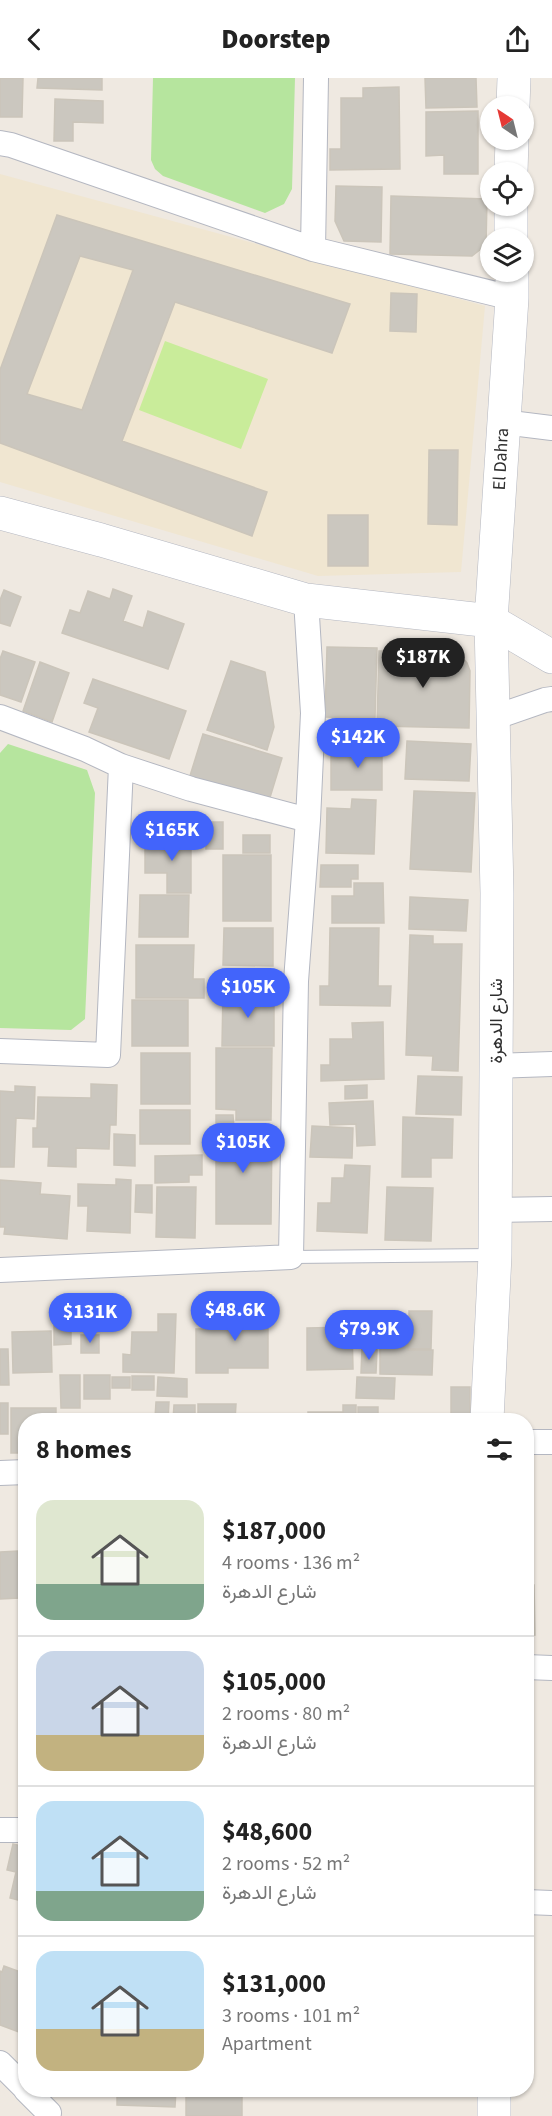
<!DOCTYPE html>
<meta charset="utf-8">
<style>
:root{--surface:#fff;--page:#f6f6f6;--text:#222;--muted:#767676;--line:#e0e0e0;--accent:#4264fb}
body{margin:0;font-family:"Source Sans 3",Vazirmatn,sans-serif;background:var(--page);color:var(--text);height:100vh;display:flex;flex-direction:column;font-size:22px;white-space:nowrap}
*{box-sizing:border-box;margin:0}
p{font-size:20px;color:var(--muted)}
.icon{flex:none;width:33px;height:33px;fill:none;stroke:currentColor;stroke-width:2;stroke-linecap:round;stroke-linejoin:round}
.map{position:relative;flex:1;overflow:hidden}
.drawer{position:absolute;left:18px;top:1335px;width:516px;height:684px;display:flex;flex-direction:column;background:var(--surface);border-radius:24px;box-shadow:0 2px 4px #0004}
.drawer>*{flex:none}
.needle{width:39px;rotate:325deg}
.buttons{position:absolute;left:480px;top:18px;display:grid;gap:12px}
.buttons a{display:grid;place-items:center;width:54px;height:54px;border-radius:50%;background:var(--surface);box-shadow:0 2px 4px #0004;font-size:30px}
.price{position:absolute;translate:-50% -51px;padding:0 14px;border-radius:21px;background:var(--accent);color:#fff;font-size:20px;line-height:39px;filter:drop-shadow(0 2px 3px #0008)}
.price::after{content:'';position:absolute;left:50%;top:36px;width:18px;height:14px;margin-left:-9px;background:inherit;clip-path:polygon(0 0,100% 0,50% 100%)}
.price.selected{background:#222;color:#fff}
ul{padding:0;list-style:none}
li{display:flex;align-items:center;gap:18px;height:150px;padding:0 18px}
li+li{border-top:2px solid var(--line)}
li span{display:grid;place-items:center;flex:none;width:168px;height:120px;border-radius:18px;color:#555}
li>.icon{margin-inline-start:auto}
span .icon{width:72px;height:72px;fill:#fffc;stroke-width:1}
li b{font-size:26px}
h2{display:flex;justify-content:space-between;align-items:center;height:72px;padding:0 18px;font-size:26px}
header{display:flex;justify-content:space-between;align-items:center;height:78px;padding:0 18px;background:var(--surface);font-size:27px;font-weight:800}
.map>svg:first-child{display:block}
.education{fill:#f0e6d1}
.green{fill:#b6e59e}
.pitch{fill:#c9ec9a}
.building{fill:#cbc7bf;stroke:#cbc5ba;stroke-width:1.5;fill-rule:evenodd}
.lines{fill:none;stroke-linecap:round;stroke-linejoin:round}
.lane-casing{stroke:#b4b7c1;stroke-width:14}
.street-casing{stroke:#b4b7c1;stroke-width:26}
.secondary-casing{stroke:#b4b7c1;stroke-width:34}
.lane{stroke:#fff;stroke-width:12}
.street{stroke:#fff;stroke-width:24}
.secondary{stroke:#fff;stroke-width:33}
.labels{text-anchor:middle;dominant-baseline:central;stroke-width:6;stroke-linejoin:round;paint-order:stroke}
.street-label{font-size:18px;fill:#2e2e2e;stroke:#fff}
</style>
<header><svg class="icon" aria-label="back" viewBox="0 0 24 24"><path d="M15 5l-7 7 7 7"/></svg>Doorstep<svg class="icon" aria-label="share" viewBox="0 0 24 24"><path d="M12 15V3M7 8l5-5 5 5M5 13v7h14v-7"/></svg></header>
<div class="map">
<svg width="552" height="2038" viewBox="0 0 552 2038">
<rect width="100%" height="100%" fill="#efe9e1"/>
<path class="education" d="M0 96 485 228 461 494 318 498 0 404Z"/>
<path class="green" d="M153 0H295L292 111 284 126 265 135 163 98 155 91 151 82Z
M8 666 87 692 95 715 85 941 71 952 0 950V675Z"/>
<path class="pitch" d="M165 263 268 301 241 371 139 332Z"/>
<path class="building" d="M0 0H23L22 39H0Z
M38 0H102V12L37 10Z
M425 0H476L477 29 426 30Z
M399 9 400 91 330 92V71H341V20H363V10Z
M55 21 103 23V45L73 44V63H54Z
M478 33V96H444V77L426 78V34Z
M336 108 382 109 381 164 344 163 335 143Z
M391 118 487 121 486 167 472 178 390 176Z
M57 137 350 226 332 275 175 224 122 363 267 414 252 458 0 365V292ZM80 178 133 192 82 332 27 316Z
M391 215 417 216 416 254 390 253Z
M429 372H458L457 447 428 446Z
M328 437H368V488H328Z
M113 511 132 518 123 543 143 550 148 533 184 546 168 591 62 555 70 532 80 535 88 513 110 521Z
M4 512 21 519 10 548 0 545V522Z
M327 569 377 570 375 640 325 639Z
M446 572 454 574 461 578 467 585 470 593 469 650 377 648 379 573Z
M3 573 35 584 21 624 0 617V581Z
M231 583 265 594 274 649 267 672 207 652Z
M40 584 69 595 52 644 23 633Z
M93 601 186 633 169 681 89 654 98 630 84 625Z
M203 656 282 680 268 726 189 701Z
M407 663 471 666 469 703 405 701Z
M361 665H382V712H331V675H361Z
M414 713 475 715 471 794 410 791Z
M352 721 376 722 374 776 326 775 327 730 351 731Z
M206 744H223V771H206Z
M171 757H191V815H167V795H145V765H171Z
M243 757H270V775H243Z
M223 777H271V843H223Z
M321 787H358V801H351V809H320Z
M354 805H383L384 845H332V818H354Z
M140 817H189L188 859H139Z
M410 819 468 822 466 853 409 851Z
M224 850H273V888L223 887Z
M330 850H379L378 908H391L390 928 320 927V908H329Z
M410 857 433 858V866H462L458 993 432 992 433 978 406 977Z
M136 867H194L193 901H204V920H136Z
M239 892H276V909L239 910Z
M223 913H274V968H222Z
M132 922H188V968H132Z
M383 944 384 1001 321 1003V987H330V961H353L352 945Z
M216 970H272L271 1042H236V1032L216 1031Z
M141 975H190V1026H141Z
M418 998 462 999 461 1037 416 1036Z
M91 1006 117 1007 116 1047H110L109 1071 76 1070V1089L48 1088 49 1069H33V1050H37L38 1019 91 1020Z
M367 1007V1020L345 1021V1008Z
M15 1008 35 1009 34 1041 16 1040 14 1089H0V1013L15 1014Z
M373 1023 375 1067 357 1068 356 1046 330 1047 329 1025Z
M140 1032H190V1066H140Z
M216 1037H233L234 1050H272L271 1146H216Z
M403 1039 453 1041 452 1080H431V1099H402Z
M312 1048 353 1050 352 1080 310 1079Z
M114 1056 135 1057V1088L114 1087Z
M202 1077V1097H189V1104L155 1105V1078Z
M345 1087 370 1088 367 1155 317 1153 318 1125H331L332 1100H344Z
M116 1101 131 1102 130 1155 87 1153 88 1128H78V1106L116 1107Z
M0 1102 41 1105 40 1116 70 1118 67 1161 4 1156 5 1149H0Z
M136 1107H152V1135L135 1134Z
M157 1109H196L195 1160 156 1159Z
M387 1109 433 1110 431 1163 385 1162Z
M225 1228H268V1290H228V1295H196V1251H226Z
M409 1233H432L431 1271H409Z
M53 1234H72L73 1245H53Z
M158 1236H176L174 1295 123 1294V1276L131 1277 132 1254H158Z
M71 1246V1266L54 1267V1247Z
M352 1249 353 1291 307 1292V1250Z
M51 1253 52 1294 13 1295 12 1254Z
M81 1257H99V1275H81Z
M408 1259V1272H433L432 1297 380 1296V1260Z
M0 1271H8L9 1307H0Z
M362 1271 377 1272 376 1295H361Z
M60 1297H80V1330H61Z
M84 1297H110V1321H84Z
M132 1298H154V1312H132Z
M112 1299H130V1310H112Z
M158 1299 187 1301V1319L157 1318Z
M357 1299 395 1300 394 1321 356 1320Z
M451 1309H470V1342H451Z
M156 1324H169L168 1342H124V1339L155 1340Z
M0 1325H8V1356H0Z
M198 1326H236L235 1342H198Z
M174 1327H195V1342H173Z
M343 1327H356V1342H343Z
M358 1329H378V1342H358Z
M11 1330H56V1342H26V1375H11Z
M308 1334H342L341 1342H308Z
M383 1338H413V1342H383Z
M18 1473 20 1520 0 1521V1474Z
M526 1507H534L535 1557 526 1558Z
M13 1766 26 1769V1824L10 1820 16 1794 7 1792Z
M24 1874H26V1893L20 1892Z
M526 1878H529V1931H526Z
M4 1888 26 1896V1939L19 1954 0 1947V1893L2 1894Z
M117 2012H176L175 2029 117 2027Z
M186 2012H242V2038H186Z"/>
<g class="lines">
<g class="lane-casing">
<path id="lane" d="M291 1179 493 1177"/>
</g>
<g class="street-casing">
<path id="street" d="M0 65 11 67 313 171 512 220
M313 171 316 0
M503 344 552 350
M0 639 85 671 121 688 191 711 308 742
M493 640 545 622 552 621
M0 973 108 977 121 688
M496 988 552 986
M495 1132 552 1131
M0 1192 291 1179 296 903 308 742 313 635 306 522
M526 1364H552
M0 1395 26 1394
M526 1589 552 1590
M0 1752H26
M526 1824 552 1825
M0 1985 26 2011
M26 2012 49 2035"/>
</g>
<g class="secondary-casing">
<path id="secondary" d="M513 28 514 0
M511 94 512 62
M511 128V160
M0 435 101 462 306 522 491 543 552 579
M487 1342 495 1177 497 815 491 543 512 220V194
M494 2012V2038"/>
</g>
<use href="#lane" class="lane"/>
<use href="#street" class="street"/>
<use href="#secondary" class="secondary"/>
</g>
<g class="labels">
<g class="street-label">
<text transform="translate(501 381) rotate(-87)">El Dahra</text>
<text transform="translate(496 943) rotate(-90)">شارع الدهرة</text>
</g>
</g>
</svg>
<div class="buttons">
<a><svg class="needle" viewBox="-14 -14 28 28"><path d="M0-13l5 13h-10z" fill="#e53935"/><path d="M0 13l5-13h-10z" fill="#767676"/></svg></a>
<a><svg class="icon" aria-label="locate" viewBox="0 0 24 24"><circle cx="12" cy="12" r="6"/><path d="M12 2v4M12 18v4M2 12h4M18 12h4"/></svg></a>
<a><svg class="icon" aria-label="layers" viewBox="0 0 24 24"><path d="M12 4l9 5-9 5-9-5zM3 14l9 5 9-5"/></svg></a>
</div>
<b class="price selected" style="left:423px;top:611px">$187K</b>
<b class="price" style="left:358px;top:691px">$142K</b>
<b class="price" style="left:172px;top:784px">$165K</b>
<b class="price" style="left:248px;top:941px">$105K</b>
<b class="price" style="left:243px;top:1096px">$105K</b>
<b class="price" style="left:235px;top:1264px">$48.6K</b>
<b class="price" style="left:90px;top:1266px">$131K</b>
<b class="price" style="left:369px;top:1283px">$79.9K</b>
<section class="drawer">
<h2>8 homes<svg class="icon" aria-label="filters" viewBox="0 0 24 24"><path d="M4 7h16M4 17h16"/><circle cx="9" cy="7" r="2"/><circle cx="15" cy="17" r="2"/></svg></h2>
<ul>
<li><span style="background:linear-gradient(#dfe7d0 70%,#7fa58c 0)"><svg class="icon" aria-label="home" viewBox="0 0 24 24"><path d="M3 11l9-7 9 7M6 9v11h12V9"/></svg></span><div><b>$187,000</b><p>4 rooms · 136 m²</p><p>شارع الدهرة</p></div></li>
<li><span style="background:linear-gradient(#c9d6e8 70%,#c2b280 0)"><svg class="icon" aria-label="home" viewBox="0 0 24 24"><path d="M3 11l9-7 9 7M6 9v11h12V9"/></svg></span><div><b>$105,000</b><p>2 rooms · 80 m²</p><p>شارع الدهرة</p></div></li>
<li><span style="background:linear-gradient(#bfe0f5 75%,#7fa58c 0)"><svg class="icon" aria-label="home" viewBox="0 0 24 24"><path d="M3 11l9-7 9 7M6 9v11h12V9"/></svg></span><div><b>$48,600</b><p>2 rooms · 52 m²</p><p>شارع الدهرة</p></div></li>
<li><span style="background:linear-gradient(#bfe0f5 65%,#c2b280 0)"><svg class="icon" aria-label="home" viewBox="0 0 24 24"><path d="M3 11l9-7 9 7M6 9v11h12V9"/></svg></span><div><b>$131,000</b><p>3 rooms · 101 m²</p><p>Apartment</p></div></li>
</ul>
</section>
</div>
